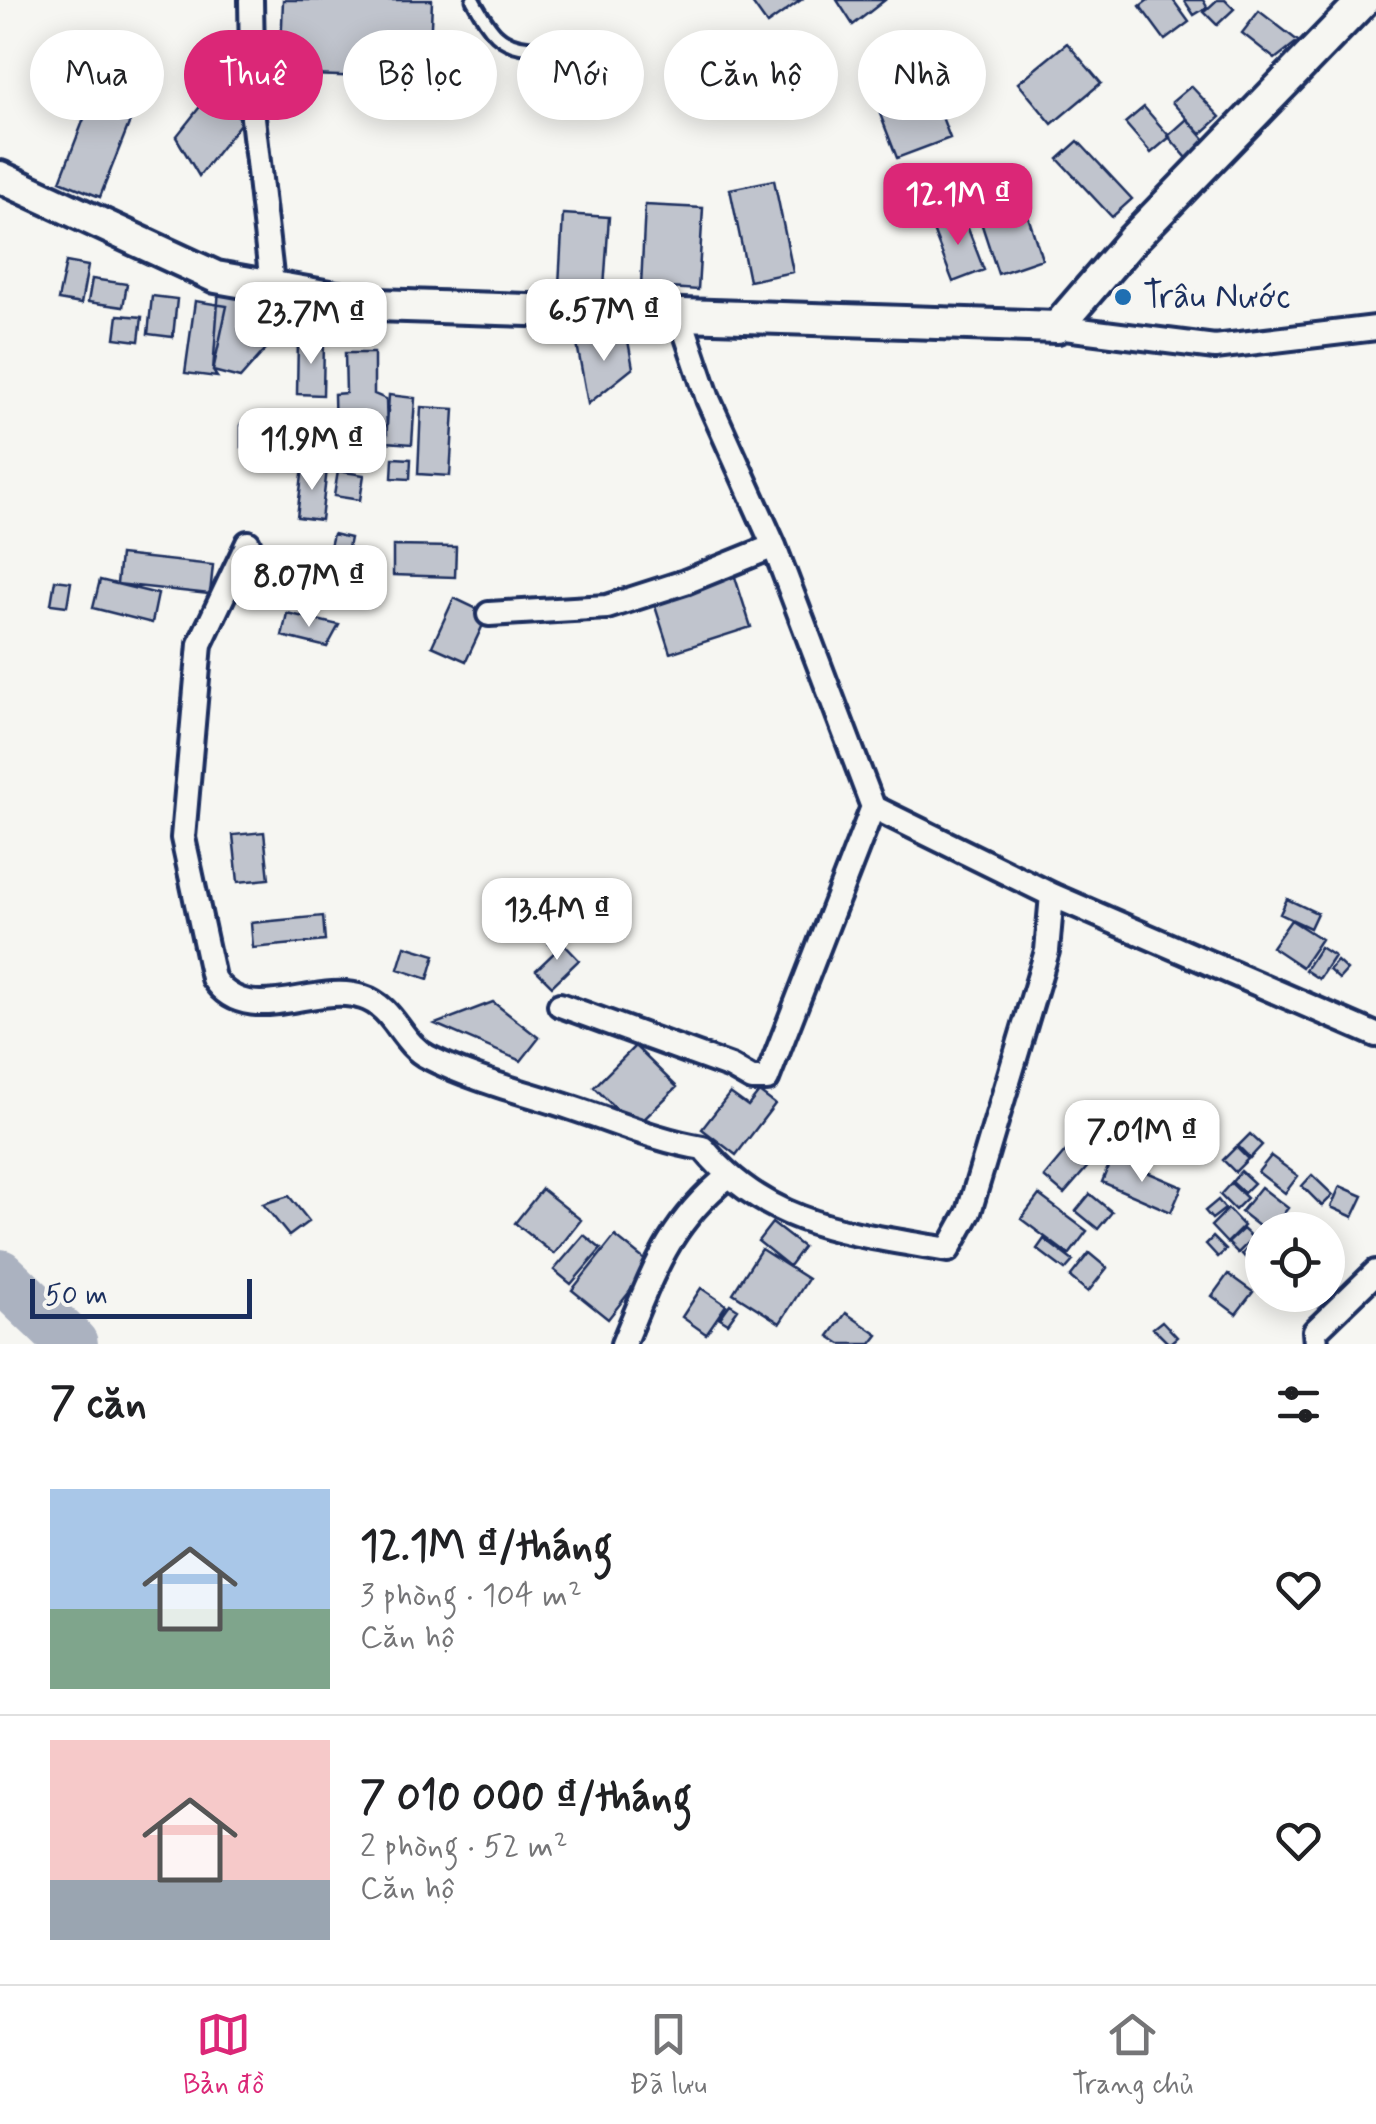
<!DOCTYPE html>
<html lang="vi">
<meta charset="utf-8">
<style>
:root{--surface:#fff;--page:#f2f2f2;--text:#202124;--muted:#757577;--line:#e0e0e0;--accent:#db2777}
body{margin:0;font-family:Mynerve,sans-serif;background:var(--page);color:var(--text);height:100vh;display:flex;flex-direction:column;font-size:38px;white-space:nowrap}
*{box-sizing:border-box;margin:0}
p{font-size:32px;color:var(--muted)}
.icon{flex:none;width:55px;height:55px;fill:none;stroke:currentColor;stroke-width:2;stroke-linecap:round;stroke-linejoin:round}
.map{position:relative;height:1344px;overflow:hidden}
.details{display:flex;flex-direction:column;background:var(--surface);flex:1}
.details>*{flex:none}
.top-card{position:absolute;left:30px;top:30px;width:1318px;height:90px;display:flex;gap:20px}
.controls{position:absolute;left:1245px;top:1212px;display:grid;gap:20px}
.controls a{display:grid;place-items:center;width:100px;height:100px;border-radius:50%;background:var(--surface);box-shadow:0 5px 25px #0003;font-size:50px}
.scale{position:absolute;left:30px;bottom:25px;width:222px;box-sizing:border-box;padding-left:10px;border:5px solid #1b2f5e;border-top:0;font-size:28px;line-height:35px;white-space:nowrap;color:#1b2f5e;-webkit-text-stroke:8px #f6f6f2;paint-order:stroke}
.price{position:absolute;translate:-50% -85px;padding:0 22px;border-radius:20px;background:#fff;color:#222;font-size:32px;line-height:65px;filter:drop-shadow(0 2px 5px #0008)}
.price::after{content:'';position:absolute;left:50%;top:60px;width:30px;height:22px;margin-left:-15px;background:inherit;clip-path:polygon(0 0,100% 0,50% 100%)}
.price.active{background:var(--accent);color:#fff}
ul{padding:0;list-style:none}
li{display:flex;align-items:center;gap:30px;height:250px;padding:0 50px}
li+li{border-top:2px solid var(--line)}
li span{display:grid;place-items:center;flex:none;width:280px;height:200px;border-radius:0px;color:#555}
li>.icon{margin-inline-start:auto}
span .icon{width:120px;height:120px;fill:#fffc;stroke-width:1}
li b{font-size:42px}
h2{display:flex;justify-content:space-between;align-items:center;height:120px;padding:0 50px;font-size:42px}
.chip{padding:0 35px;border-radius:45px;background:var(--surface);box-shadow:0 5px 25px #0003;font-size:35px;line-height:90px}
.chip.active{background:var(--accent);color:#fff}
.menu{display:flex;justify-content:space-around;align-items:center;height:140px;border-top:2px solid var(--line);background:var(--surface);font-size:28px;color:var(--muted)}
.menu a{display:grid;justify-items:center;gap:5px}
.menu .active{color:var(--accent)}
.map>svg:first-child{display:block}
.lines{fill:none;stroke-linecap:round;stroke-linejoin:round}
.river{stroke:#abb2c0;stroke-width:52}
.building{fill:#c0c4cd;stroke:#1b2f5e;stroke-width:2.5}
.service-casing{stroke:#1b2f5e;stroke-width:19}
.minor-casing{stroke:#1b2f5e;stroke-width:30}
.tertiary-casing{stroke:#1b2f5e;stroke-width:38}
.service{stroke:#f6f6f2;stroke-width:11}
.minor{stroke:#f6f6f2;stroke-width:22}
.tertiary{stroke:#f6f6f2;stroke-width:30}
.poi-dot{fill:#1f6fb2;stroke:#f6f6f2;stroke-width:4}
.labels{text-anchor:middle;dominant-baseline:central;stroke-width:9;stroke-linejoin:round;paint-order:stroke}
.poi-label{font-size:35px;fill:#1b2f5e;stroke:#f6f6f2;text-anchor:start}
</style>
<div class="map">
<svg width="1376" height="1344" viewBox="0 0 1376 1344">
<rect width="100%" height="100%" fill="#f6f6f2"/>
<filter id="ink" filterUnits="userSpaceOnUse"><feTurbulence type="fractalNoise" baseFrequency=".01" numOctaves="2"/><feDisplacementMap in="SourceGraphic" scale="20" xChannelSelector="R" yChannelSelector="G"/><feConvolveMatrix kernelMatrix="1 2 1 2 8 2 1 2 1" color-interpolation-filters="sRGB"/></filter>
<g filter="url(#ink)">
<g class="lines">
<path class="river" d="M0 1275 72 1344"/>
</g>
<path class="building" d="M283 0H432L429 79 280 74Z
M750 0H801L767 24Z
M837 0H885L853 25Z
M1148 0H1173L1189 22 1165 40 1140 6Z
M1184 0H1203L1207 7 1194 15Z
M1217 0H1225L1234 9 1217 25 1204 12Z
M1259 11 1298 41 1275 59 1242 33Z
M1067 43 1101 83 1052 124 1018 83Z
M1191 86 1220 117 1201 134 1172 102Z
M95 90 136 106 100 197 60 181Z
M933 93 950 138 897 158 880 114Z
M210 94 243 120 199 176 176 137Z
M1144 107 1170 137 1151 153 1125 123Z
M1187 119 1213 149 1193 165 1168 136Z
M1078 141 1132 199 1112 217 1058 159Z
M774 180 793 272 749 281 730 189Z
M1019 189 1042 259 998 274 975 204Z
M645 205 703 208 698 290 641 286Z
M962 213 984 270 953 282 931 225Z
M563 214 609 217 604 288 559 285Z
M66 262 88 266 81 304 58 300Z
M92 279 127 284 123 307 88 302Z
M219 288 270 305 280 333 240 378 213 371Z
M152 296 177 299 173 337 148 334Z
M195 301 227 306 213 371 217 377 185 373Z
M118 315 142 317 139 341 115 338Z
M627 335 633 368 588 404 577 344Z
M298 339H324L323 395 297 394Z
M345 353H374V394L386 399 387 435 335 436 334 394 346 393Z
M389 395 415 398 412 444 386 442Z
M421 407 454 409 450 476 418 474Z
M241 424H272L271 447H241Z
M393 458 411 459 410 479 392 478Z
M303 466 327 469 321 520 297 517Z
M338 471 364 475 360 500 334 496Z
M333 534 350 538 346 558 328 555Z
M393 546 456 547 455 577 393 575Z
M120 555 213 565 210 594 117 584Z
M734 574 751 627 670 653 653 600Z
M55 580 71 582 67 606 51 604Z
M100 580 158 594 152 623 93 608Z
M454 598 488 614 466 661 432 646Z
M287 613 339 625 327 647 282 636Z
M264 832 269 879 238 882 233 835Z
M1287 899 1317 913 1310 928 1280 914Z
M323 916 325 941 253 948 251 923Z
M1291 920 1321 939 1302 967 1272 947Z
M557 937 579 960 552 986 536 970 556 951 549 944Z
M405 946 435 955 428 979 398 969Z
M1320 947 1334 956 1319 979 1305 970Z
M1337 961 1347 970 1339 979 1329 970Z
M493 1002 539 1038 521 1061 435 1024Z
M635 1046 677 1087 635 1128 594 1087Z
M759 1092 775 1104 736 1155 702 1129 730 1093 748 1106Z
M1250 1134 1262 1145 1250 1158 1238 1146Z
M1070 1146 1090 1164 1064 1194 1044 1177Z
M1236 1147 1248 1159 1235 1172 1223 1160Z
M1271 1156 1298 1176 1285 1193 1258 1172Z
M1112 1157 1182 1187 1171 1212 1102 1182Z
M1241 1171 1254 1183 1244 1193 1232 1182Z
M1312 1175 1333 1195 1322 1206 1302 1186Z
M1231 1183 1247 1198 1235 1210 1220 1195Z
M1340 1186 1363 1196 1353 1217 1331 1207Z
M1261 1187 1288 1208 1271 1230H1264L1241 1212Z
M542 1189 581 1220 554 1254 515 1223Z
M1090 1194 1112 1212 1098 1229 1076 1211Z
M1039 1195 1087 1231 1069 1255 1021 1219Z
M289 1196 309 1221 289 1236 263 1204Z
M1218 1200 1225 1209 1212 1219 1205 1211Z
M1228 1209 1244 1226 1227 1243 1211 1226Z
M772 1223 803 1247 789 1266 758 1241Z
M1243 1229 1253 1238 1238 1253 1228 1243Z
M584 1235 601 1249 571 1284 554 1270Z
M615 1236 651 1265 608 1319 572 1290Z
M1213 1237 1226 1250 1218 1257 1206 1244Z
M1044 1239 1073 1261 1065 1270 1037 1249Z
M1255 1241 1262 1252 1251 1264 1242 1254Z
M761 1249 808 1279 780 1323 733 1293Z
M1089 1253 1107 1268 1088 1292 1070 1277Z
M1228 1274 1253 1292 1236 1314 1212 1296Z
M701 1288 726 1305 706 1334 682 1317Z
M730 1304 738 1309 728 1323 720 1318Z
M846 1313 878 1335 871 1344H841L829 1336Z
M1162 1321 1177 1337 1169 1344 1153 1328Z"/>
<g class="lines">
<g class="service-casing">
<path id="service" d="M473 0C489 28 498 46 531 48"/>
</g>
<g class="minor-casing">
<path id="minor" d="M251 0 253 118 272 284
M1057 327 1215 347 1376 328
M248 543 200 644 183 838 213 978C247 1031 315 981 362 997 395 1007 400 1043 428 1057 473 1080 524 1092 572 1108 615 1122 659 1141 703 1148 769 1228 852 1233 948 1250L969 1212 1047 951 1052 895
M489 614 607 607 685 582 774 546
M873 807 1052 895 1376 1035
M560 1005 731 1067 752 1079H767L873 807 774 546 708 399 679 313
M623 1344C653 1274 666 1227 727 1177
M1316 1344 1315 1331 1376 1272"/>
</g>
<g class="tertiary-casing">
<path id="tertiary" d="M0 177 216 277 376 305 1057 327 1132 240 1364 0"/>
</g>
<use href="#service" class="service"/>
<use href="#minor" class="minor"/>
<use href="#tertiary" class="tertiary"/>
</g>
</g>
<circle class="poi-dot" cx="1123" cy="297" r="10"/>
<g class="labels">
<g class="poi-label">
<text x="1143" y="297">Trâu Nước</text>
</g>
</g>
</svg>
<div class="controls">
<a><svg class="icon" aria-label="locate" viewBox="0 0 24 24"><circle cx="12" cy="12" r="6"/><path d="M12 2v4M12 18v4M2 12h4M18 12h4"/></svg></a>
</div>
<div class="scale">50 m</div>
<b class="price active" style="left:958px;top:248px">12.1M ₫</b>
<b class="price" style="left:604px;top:364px">6.57M ₫</b>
<b class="price" style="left:311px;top:367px">23.7M ₫</b>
<b class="price" style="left:312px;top:493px">11.9M ₫</b>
<b class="price" style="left:309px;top:630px">8.07M ₫</b>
<b class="price" style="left:557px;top:963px">13.4M ₫</b>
<b class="price" style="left:1142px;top:1185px">7.01M ₫</b>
<div class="top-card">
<a class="chip">Mua</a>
<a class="chip active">Thuê</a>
<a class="chip">Bộ lọc</a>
<a class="chip">Mới</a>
<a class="chip">Căn hộ</a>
<a class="chip">Nhà</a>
</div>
</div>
<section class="details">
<h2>7 căn<svg class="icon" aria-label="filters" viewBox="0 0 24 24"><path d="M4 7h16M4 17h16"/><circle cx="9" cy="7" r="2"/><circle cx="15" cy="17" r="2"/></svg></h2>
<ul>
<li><span style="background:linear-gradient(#a9c7e8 60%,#7fa58c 0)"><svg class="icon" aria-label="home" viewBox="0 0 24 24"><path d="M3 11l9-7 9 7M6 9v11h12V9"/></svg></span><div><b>12.1M ₫/tháng</b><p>3 phòng · 104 m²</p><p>Căn hộ</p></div><svg class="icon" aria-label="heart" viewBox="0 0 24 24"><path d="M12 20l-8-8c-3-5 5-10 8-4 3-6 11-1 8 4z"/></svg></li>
<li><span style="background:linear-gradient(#f6c9c9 70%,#9aa5b1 0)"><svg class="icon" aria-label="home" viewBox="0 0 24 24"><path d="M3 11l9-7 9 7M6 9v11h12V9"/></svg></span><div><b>7 010 000 ₫/tháng</b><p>2 phòng · 52 m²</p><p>Căn hộ</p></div><svg class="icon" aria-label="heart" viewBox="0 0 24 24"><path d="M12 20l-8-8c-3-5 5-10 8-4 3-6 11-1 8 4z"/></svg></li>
</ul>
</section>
<nav class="menu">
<a class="active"><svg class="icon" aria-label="map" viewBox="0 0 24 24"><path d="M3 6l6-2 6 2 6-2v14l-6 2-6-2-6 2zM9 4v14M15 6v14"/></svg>Bản đồ</a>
<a><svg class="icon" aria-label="saved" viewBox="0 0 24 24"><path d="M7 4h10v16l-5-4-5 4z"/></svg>Đã lưu</a>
<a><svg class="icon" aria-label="home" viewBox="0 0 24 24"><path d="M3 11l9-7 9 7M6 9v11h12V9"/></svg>Trang chủ</a>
</nav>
